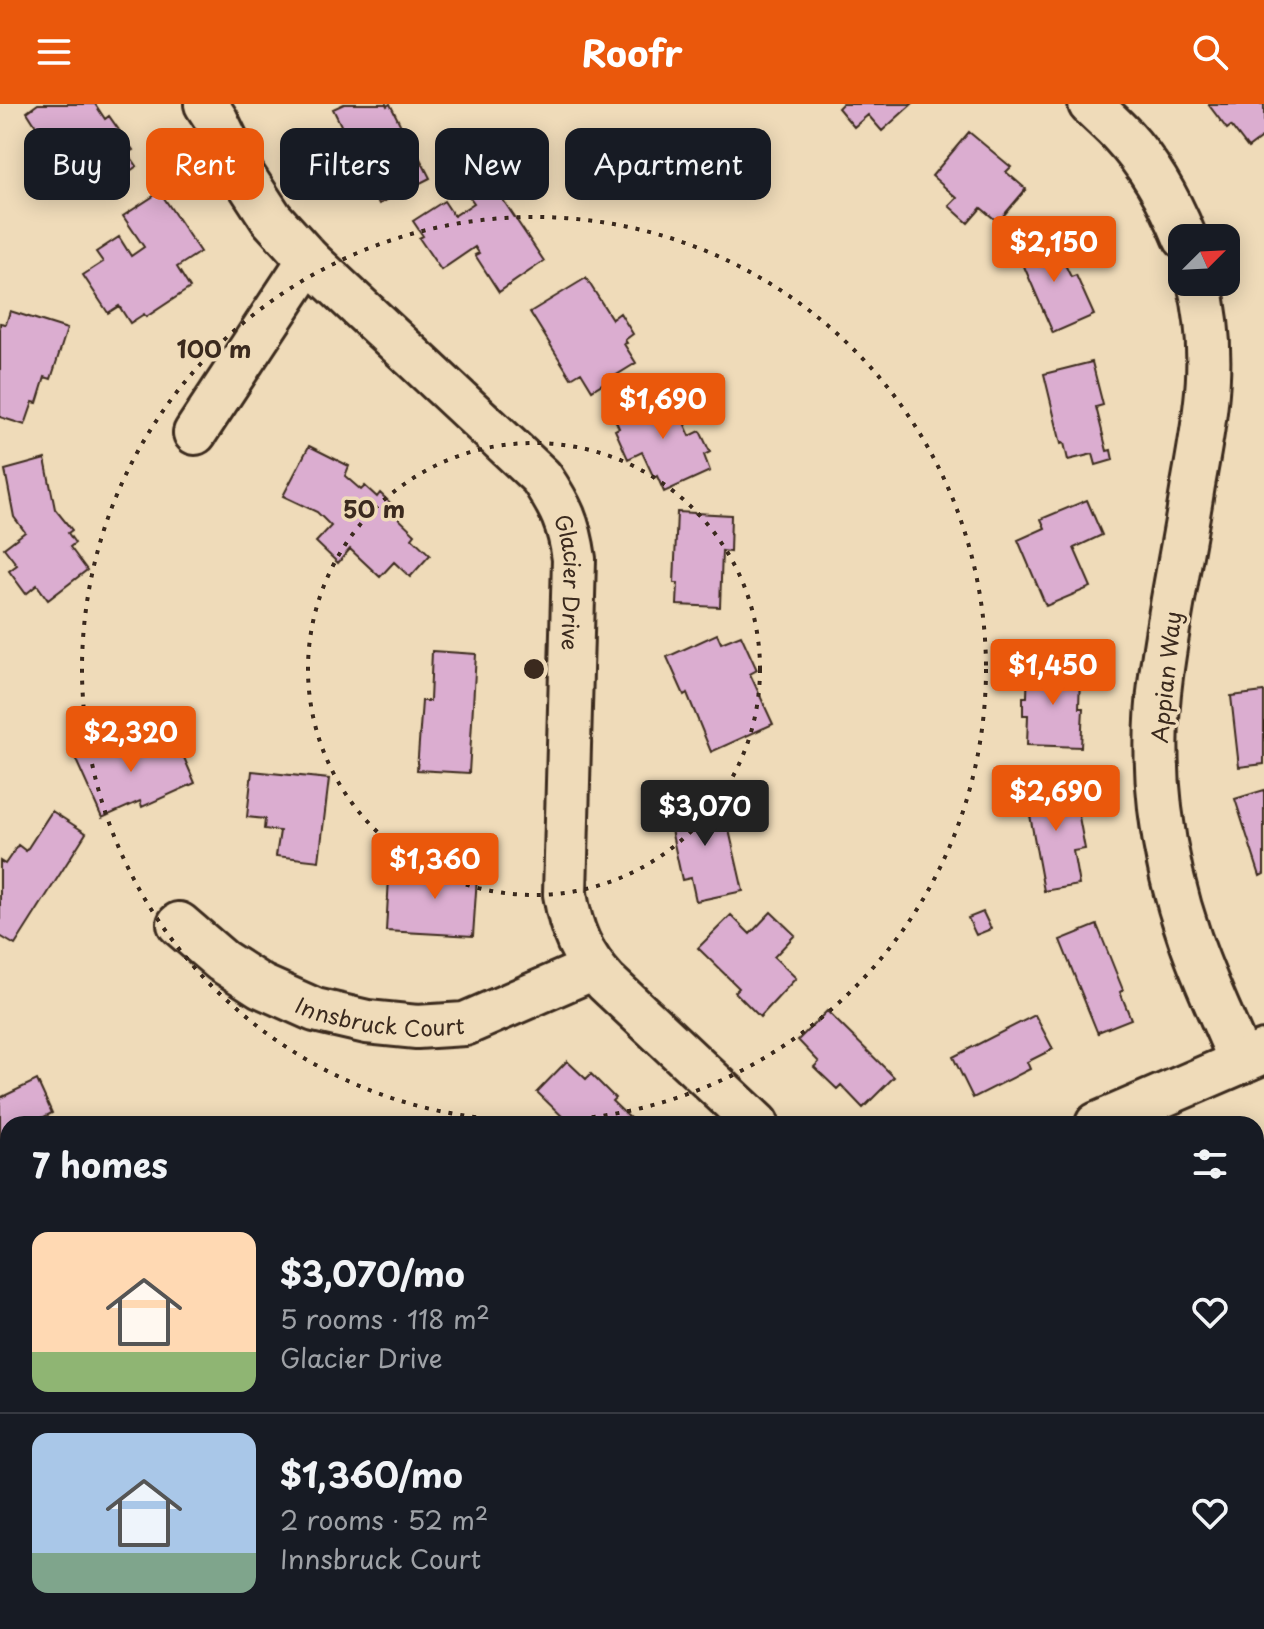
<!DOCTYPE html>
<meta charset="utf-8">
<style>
:root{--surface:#171b24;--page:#20242c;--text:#f1f3f6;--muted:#9ea1a6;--line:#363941;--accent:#ea580c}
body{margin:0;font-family:"Playpen Sans",sans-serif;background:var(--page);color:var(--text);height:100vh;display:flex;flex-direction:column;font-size:30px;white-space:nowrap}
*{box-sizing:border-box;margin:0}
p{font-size:26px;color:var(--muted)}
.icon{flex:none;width:44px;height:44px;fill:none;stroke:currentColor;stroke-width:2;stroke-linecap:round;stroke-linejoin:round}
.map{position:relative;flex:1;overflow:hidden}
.details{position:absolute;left:0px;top:1012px;width:1264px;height:514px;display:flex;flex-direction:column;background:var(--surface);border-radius:24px 24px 0 0;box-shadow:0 4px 20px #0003}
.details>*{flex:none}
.banner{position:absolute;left:24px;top:24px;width:800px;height:72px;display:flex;gap:16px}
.needle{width:52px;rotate:66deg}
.fabs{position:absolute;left:1168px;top:120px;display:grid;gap:16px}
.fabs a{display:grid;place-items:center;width:72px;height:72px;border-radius:16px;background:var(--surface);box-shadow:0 4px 20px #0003;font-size:40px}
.price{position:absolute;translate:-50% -68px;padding:0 18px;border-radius:8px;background:var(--accent);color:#fff;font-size:26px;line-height:52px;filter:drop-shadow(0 2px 4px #0008)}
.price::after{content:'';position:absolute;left:50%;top:48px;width:24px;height:18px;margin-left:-12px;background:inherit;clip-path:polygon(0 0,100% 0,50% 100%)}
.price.active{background:#222;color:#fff}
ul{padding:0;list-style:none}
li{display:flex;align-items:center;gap:24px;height:200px;padding:0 32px}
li+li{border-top:2px solid var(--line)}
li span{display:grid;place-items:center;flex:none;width:224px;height:160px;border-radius:16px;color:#555}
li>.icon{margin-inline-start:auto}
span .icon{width:96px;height:96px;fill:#fffc;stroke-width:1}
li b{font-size:34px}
h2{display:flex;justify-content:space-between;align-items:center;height:96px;padding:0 32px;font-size:34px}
.chip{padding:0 28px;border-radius:16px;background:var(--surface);box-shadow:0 4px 20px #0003;font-size:28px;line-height:72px}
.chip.active{background:var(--accent);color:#fff}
header{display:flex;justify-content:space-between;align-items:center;height:104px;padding:0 32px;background:var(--accent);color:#fff;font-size:36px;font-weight:700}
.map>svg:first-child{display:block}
.building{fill:#dbadd0;stroke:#3b2a1e;stroke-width:2}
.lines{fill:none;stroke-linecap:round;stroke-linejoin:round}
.minor-casing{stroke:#3b2a1e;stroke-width:48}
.minor{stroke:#efdbb9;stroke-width:42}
.ring{fill:none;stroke:#3b2a1e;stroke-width:4;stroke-dasharray:4 8}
.labels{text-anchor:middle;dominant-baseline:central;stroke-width:7;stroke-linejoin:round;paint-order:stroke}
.street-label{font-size:22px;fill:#3b2a1e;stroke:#efdbb9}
.centre{fill:#3b2a1e;stroke:#efdbb9;stroke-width:4}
.ring-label{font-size:24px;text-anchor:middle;font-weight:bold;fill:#3b2a1e;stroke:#efdbb9;stroke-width:7;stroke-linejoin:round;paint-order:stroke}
</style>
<header><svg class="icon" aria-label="menu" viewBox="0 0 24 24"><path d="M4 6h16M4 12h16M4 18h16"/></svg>Roofr<svg class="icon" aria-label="search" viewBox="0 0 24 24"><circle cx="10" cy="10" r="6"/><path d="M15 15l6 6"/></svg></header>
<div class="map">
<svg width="1264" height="1525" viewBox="0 0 1264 1525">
<rect width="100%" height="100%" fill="#efdbb9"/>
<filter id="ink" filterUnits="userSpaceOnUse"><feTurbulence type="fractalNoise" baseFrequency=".0125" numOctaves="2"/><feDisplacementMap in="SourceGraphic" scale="16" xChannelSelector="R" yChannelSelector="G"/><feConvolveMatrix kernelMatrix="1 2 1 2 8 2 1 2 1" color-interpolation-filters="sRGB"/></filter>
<g filter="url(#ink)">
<path class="building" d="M38 0H95L105 15 109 12 133 46 128 49 137 62 103 86 93 72 77 84 57 56 55 58 35 30 39 27 27 8Z
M344 0H386L387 2 390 0 405 30 407 29 430 74 379 100 357 56 371 49 363 34 350 40 333 5Z
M842 0H912L882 27 868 11 854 23 838 4Z
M1208 0H1264V32L1248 44 1231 22 1227 25Z
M969 28 1011 63 1006 68 1026 85 998 118 981 104 968 119 949 102 957 94 932 72Z
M491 78 544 157 499 188 475 151 479 149 475 143 441 166 419 134 423 132 413 117 444 97 454 112 474 99 469 92Z
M160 88 200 148 177 163 190 184 146 213 144 210 130 219 119 202 108 209 83 171 103 158 96 148 119 133 131 152 144 143 123 112Z
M1050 130 1071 173 1076 171 1094 211 1053 229 1016 144Z
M586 174 612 215 620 209 633 230 625 236 627 239 624 240 636 259 592 286 581 268 571 274 530 208Z
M10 207 67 225 51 275 45 273 37 299 33 298 25 321 0 313V219L6 220Z
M1092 258 1103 301 1096 303 1107 347 1111 346 1113 356 1096 361 1093 350 1068 356 1064 339 1061 340 1044 270Z
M669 285 690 332 700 327 710 348 704 351 710 367 664 388 657 372 654 374 642 348 628 355 615 326 619 324 613 311Z
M309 342 349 362 345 372 361 386 365 382 377 393 380 389 400 408 396 412 415 430 412 434 430 451 410 473 394 458 380 473 350 445 338 459 316 438 331 422 317 408 283 392Z
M45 355 55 405 72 426 68 429 75 439 70 443 87 466 48 496 37 481 26 490 9 467 17 461 4 444 25 428 14 413 5 366Z
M1087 396 1102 431 1074 444 1091 483 1046 502 1018 436 1045 424 1041 415Z
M677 408 731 411 730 448 722 447 720 503 677 501 678 479H674Z
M717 530 721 539 741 531 757 566 750 570 773 620 711 648 687 589 684 591 667 553Z
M432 547 476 550 469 669 417 666 422 597H430Z
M1028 562 1072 564V571H1080L1079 604H1083L1081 643 1027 641 1028 611H1023V593H1027Z
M1264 588V660L1239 663 1231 592Z
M114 629 127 657 176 635 195 679 142 703 140 697 102 714 72 647Z
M252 667 329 675 319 757 276 752 280 727 264 725 265 715 247 713Z
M1069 675 1074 702H1077L1085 745 1073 747 1079 781 1044 787 1025 684Z
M1264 686V770L1260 772 1235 695Z
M721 691 743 787 696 797 691 774 682 776 670 721 675 720 670 702Z
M52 707 86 729 15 841 0 832V757L5 760 18 741 26 747Z
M436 756 478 758 473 832 386 827 389 774 435 776Z
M771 808 795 831 774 853 796 874 760 913 735 888 739 884 698 844 731 811 750 830Z
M983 808 991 825 976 831 968 814Z
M1097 821 1123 886 1120 888 1131 915 1098 928V930L1060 836Z
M827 907 894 973 863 1004 841 981 837 985 814 963 819 958 798 936Z
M1035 911 1053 945 1027 958 1030 965 973 994 953 953Z
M567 957 586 975 591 970 615 994 612 997 632 1016 628 1020H570L537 988Z
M37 976 52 1009 30 1020H8V1082L0 1066V994Z
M8 1323V1384L0 1386V1326Z
M1048 1518H1118L1121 1525H1032Z"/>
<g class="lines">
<g class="minor-casing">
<g id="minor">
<path id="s1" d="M206 0 217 17 243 71 271 114 309 156 541 373C561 403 569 419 574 455L565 790C571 826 581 851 606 878L757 1020"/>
<path d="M1090 0C1100 10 1112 20 1122 31 1149 60 1170 97 1185 134"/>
<path d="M1199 178C1217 252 1206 309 1193 381 1183 445 1169 509 1161 572 1149 660 1161 751 1190 835 1204 876 1224 917 1241 958"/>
<path d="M195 329 309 156"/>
<path id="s2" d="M179 820 222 857 261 882 315 906 367 918 417 923 465 920 594 864"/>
<path d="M1097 1020 1264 948"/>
<path d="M0 1480 8 1474"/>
<path d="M764 1518V1525"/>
</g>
</g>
<use href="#minor" class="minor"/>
</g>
</g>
<g class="ring">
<circle cx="534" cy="565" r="226"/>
<circle cx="534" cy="565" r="452"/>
</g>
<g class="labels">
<g class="street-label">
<text stroke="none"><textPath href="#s1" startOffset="618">Glacier Drive</textPath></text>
<text transform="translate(1165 573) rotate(-84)">Appian Way</text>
<text stroke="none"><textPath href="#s2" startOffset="228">Innsbruck Court</textPath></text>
</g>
</g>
<circle cx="534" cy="565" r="12" class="centre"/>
<g class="ring-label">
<text x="214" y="254">100 m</text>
<text x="374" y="414">50 m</text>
</g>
</svg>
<div class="fabs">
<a><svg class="needle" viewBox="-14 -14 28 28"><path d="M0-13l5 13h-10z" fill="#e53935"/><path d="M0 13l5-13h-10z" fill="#9ea1a6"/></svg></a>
</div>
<b class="price" style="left:1054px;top:180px">$2,150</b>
<b class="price" style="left:663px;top:337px">$1,690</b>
<b class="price" style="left:1053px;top:603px">$1,450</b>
<b class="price" style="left:131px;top:670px">$2,320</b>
<b class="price" style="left:1056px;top:729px">$2,690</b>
<b class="price active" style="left:705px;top:744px">$3,070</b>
<b class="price" style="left:435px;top:797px">$1,360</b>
<div class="banner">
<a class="chip">Buy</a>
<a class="chip active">Rent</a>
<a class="chip">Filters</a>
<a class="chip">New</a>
<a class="chip">Apartment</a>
</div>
<section class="details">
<h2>7 homes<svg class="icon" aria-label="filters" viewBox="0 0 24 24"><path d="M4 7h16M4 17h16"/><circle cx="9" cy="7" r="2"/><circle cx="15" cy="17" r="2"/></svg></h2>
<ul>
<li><span style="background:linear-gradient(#ffd9b3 75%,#8fb573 0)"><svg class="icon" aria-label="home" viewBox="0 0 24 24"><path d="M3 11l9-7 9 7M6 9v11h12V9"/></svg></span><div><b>$3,070/mo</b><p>5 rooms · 118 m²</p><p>Glacier Drive</p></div><svg class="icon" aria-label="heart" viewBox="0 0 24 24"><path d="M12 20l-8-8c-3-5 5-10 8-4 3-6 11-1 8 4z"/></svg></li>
<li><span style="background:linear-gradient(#a9c7e8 75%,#7fa58c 0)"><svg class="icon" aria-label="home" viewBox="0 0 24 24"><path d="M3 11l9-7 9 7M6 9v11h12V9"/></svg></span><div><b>$1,360/mo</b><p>2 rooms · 52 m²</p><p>Innsbruck Court</p></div><svg class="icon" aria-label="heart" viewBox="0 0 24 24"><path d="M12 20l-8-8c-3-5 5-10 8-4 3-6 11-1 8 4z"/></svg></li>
</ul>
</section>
</div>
